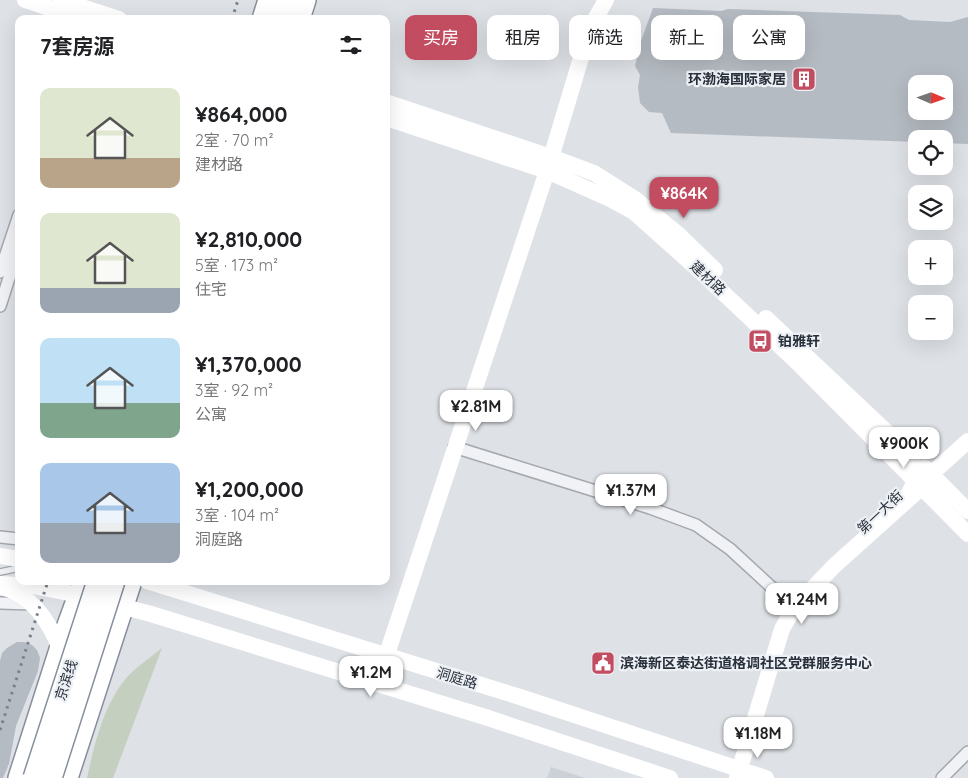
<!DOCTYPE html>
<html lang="zh">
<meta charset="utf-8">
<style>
:root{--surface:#fff;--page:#f2f2f2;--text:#202124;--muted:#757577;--accent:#c24c60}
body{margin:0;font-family:Quicksand,"Noto Sans SC",sans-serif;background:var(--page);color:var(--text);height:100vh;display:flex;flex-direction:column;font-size:19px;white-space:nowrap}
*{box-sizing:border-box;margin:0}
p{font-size:16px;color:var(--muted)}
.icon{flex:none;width:28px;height:28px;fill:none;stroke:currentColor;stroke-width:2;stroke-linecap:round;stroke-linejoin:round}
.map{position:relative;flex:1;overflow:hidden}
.panel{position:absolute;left:15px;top:15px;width:375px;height:570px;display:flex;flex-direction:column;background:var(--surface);border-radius:10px;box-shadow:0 5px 20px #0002}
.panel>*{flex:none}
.top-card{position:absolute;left:405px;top:15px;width:475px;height:45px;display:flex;gap:10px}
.needle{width:32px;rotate:92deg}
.buttons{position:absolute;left:908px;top:75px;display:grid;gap:10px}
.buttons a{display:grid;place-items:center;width:45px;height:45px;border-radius:10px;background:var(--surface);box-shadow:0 5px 20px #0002;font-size:25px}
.price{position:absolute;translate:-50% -42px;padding:0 11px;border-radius:10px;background:#fff;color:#222;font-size:16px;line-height:32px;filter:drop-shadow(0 1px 2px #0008)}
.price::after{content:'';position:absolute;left:50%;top:30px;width:15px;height:11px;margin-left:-8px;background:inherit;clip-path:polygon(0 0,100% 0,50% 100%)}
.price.current{background:var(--accent);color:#fff}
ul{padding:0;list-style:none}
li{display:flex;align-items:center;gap:15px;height:125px;padding:0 25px}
li span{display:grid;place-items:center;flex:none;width:140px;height:100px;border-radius:10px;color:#555}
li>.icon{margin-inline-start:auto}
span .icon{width:60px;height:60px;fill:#fffc;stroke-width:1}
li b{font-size:21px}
h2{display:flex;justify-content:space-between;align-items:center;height:60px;padding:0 25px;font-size:21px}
.tag{padding:0 18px;border-radius:10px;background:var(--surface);box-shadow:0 5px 20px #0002;font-size:18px;line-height:45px}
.tag.current{background:var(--accent);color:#fff}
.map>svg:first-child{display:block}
.built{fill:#ccd0d7}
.green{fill:#c4cfbf}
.building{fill:#b5bbc2;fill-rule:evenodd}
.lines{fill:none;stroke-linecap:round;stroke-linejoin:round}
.lane-casing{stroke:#a4a8af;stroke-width:8}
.street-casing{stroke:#a4a8af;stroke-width:14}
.highway-casing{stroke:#868f9b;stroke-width:24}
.lane{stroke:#f0f2f5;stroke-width:5.5}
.street{stroke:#f0f2f5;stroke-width:11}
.secondary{stroke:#fff;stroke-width:16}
.highway{stroke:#fff;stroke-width:21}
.rail{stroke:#78818e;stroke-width:3;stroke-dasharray:2.5 5;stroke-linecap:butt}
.highway-bridge-casing{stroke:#868f9b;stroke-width:24;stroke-linecap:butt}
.highway-bridge{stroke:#fff;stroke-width:21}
.labels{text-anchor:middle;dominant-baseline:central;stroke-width:4.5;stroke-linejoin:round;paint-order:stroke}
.poi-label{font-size:14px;font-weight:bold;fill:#28303b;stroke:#edf0f4;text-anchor:start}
.street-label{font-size:14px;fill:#28303b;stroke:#edf0f4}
</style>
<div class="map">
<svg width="968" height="778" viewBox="0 0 968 778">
<rect width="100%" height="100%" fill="#dee1e6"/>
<path class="built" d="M551 767 585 778H547Z"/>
<path class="green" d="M162 648 113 778H87C95 743 104 702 129 675 139 665 151 657 162 648Z"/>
<path class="building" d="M653 8 721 11 728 9 900 15 909 20 950 22 968 17V144L944 143V139H916V142L671 133 662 113 649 112 640 103 638 87 640 75 635 66 641 41ZM916 84H944V111H916Z
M17 642H24L32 645 37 650 40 658 38 671 16 726 9 764 3 778H0V661L2 653 7 648Z"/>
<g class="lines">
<g class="lane-casing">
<path id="lane" d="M0 572 19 568"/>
</g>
<g class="street-casing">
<path id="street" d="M0 272 19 215
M0 306 19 247
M454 447 650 508 696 525 730 549 794 608
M0 537 19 539
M0 603 33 604
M942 778 968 752"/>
</g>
<g class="highway-casing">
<path id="highway" d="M263 19 269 0
M282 19 288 0
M299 19 305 0
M19 778 67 628 84 581
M67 778 131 581"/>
</g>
<use href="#lane" class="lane"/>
<use href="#street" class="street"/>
<path class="secondary" d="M25 0 81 19
M60 0 119 19
M386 102 551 157 594 173 635 199 679 235 715 270
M386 118 547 171 610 199 634 212 701 272 800 365 968 534
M766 318 909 453C920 472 915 487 902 503
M924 467 968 511
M0 556 19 559
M147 581 520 697 766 778
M0 584 33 586 79 595 151 614 485 717 670 778
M5 588C33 597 50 623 60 649
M377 684 547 171 590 28 606 0
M737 778 782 629 794 608 834 566 922 487 931 474 968 441"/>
<use href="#highway" class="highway"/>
<path class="rail" d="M232 19 238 0
M0 730 48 581"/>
<g class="highway-bridge-casing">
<path id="highway-bridge" d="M34 778 98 581
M51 778 114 581"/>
</g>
<use href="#highway-bridge" class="highway-bridge"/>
</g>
<defs>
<g id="building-square" transform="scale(1.25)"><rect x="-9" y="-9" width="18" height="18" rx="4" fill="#c24c60" stroke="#edf0f4"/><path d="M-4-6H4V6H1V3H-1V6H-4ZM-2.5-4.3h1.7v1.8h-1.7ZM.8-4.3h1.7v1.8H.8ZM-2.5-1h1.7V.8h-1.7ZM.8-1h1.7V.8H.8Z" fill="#fff"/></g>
<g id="bus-square" transform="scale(1.25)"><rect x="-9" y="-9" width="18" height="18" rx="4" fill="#c24c60" stroke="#edf0f4"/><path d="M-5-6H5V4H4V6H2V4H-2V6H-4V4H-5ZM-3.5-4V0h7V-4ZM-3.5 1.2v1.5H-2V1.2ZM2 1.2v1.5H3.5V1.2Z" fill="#fff"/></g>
<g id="civic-square" transform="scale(1.25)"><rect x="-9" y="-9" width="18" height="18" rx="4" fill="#c24c60" stroke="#edf0f4"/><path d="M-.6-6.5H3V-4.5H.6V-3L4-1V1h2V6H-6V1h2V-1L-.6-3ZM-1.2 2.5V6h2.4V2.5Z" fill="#fff"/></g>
</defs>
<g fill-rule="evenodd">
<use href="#building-square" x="804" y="79"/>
<use href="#bus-square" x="760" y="341"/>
<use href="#civic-square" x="603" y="663"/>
</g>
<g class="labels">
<g class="poi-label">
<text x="786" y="79" text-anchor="end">环渤海国际家居</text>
<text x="778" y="341">铂雅轩</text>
<text x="620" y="663">滨海新区泰达街道格调社区党群服务中心</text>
</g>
<g class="street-label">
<text transform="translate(708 278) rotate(43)">建材路</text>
<text transform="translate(880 512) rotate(-43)">第一大街</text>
<text transform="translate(457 678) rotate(17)">洞庭路</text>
<text transform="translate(66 680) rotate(-72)">京滨线</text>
</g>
</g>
</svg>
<div class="buttons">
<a><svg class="needle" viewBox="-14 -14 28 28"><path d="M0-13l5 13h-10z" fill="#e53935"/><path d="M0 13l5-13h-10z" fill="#757577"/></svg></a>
<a><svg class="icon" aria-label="locate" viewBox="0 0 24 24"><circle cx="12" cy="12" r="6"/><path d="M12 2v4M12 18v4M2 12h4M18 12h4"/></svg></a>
<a><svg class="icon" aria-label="layers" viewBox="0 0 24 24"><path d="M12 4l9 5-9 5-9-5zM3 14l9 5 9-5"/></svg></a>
<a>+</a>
<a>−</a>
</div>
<b class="price current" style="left:684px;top:219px">¥864K</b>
<b class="price" style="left:476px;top:432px">¥2.81M</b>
<b class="price" style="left:904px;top:469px">¥900K</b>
<b class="price" style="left:631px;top:516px">¥1.37M</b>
<b class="price" style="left:802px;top:625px">¥1.24M</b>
<b class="price" style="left:371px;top:698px">¥1.2M</b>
<b class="price" style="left:758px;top:759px">¥1.18M</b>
<div class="top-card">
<a class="tag current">买房</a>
<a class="tag">租房</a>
<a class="tag">筛选</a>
<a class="tag">新上</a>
<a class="tag">公寓</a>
</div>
<section class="panel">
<h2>7套房源<svg class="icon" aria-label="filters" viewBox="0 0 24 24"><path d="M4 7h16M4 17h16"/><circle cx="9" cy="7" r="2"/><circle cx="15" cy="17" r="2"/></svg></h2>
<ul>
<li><span style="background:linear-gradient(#dfe7d0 70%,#b9a48a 0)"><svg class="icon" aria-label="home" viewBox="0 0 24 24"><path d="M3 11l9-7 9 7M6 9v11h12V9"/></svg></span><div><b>¥864,000</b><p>2室 · 70 m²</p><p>建材路</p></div></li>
<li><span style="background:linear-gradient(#dfe7d0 75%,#9aa5b1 0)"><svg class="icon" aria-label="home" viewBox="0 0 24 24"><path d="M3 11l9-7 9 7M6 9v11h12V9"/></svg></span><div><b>¥2,810,000</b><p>5室 · 173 m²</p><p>住宅</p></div></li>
<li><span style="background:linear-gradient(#bfe0f5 65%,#7fa58c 0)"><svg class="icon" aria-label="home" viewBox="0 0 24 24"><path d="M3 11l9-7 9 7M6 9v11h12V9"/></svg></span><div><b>¥1,370,000</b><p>3室 · 92 m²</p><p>公寓</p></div></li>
<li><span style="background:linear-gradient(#a9c7e8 60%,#9aa5b1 0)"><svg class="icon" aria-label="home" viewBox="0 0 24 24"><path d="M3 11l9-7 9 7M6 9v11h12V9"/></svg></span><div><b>¥1,200,000</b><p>3室 · 104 m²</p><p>洞庭路</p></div></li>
</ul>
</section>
</div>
